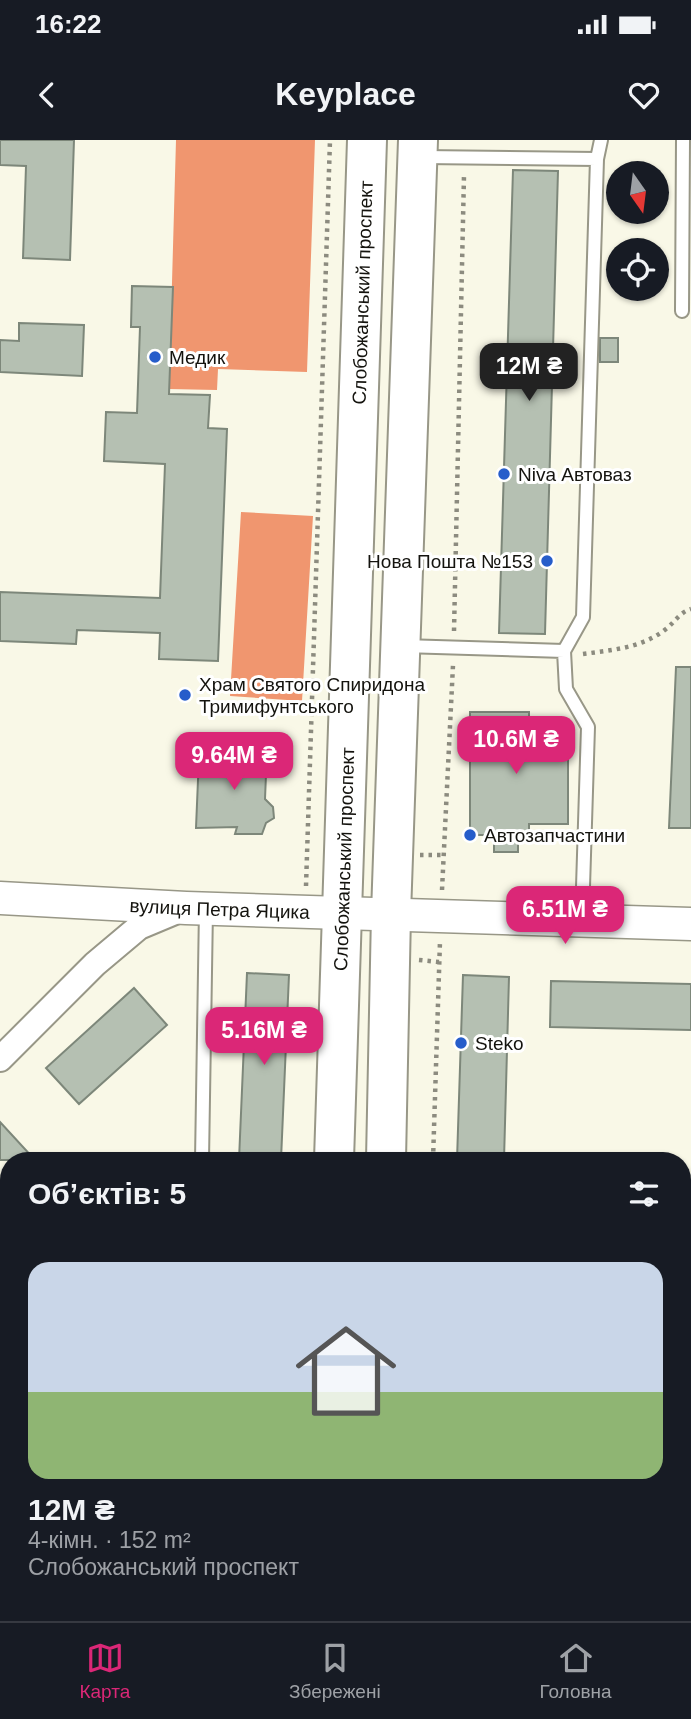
<!DOCTYPE html>
<html lang="uk">
<meta charset="utf-8">
<style>
:root{--surface:#171b24;--page:#242831;--text:#f1f3f6;--muted:#9ea1a6;--line:#363941;--accent:#db2777}
body{margin:0;font-family:Arial,sans-serif;background:var(--page);color:var(--text);height:100vh;display:flex;flex-direction:column;font-size:26px;white-space:nowrap}
*{box-sizing:border-box;margin:0}
p{font-size:23px;color:var(--muted)}
.icon{flex:none;width:38px;height:38px;fill:none;stroke:currentColor;stroke-width:2;stroke-linecap:round;stroke-linejoin:round}
.map{position:relative;flex:1;overflow:hidden}
.details{position:absolute;left:0px;top:1012px;width:691px;height:471px;display:flex;flex-direction:column;background:var(--surface);border-radius:28px 28px 0 0;box-shadow:0 2px 5px #0004}
.details>*{flex:none}
.needle{width:46px;rotate:166deg}
.buttons{position:absolute;left:606px;top:21px;display:grid;gap:14px}
.buttons a{display:grid;place-items:center;width:63px;height:63px;border-radius:50%;background:var(--surface);box-shadow:0 2px 5px #0004;font-size:35px}
.price{position:absolute;translate:-50% -60px;padding:0 16px;border-radius:14px;background:var(--accent);color:#fff;font-size:23px;line-height:46px;filter:drop-shadow(0 2px 4px #0008)}
.price::after{content:'';position:absolute;left:50%;top:42px;width:21px;height:16px;margin-left:-10px;background:inherit;clip-path:polygon(0 0,100% 0,50% 100%)}
.price.active{background:#222;color:#fff}
ul{padding:0;list-style:none}
li{display:grid;align-content:center;gap:14px;height:371px;padding:0 28px}
li+li{border-top:2px solid var(--line)}
li span{display:grid;place-items:center;height:217px;border-radius:21px;color:#555}
li>.icon{margin-inline-start:auto}
span .icon{width:126px;height:126px;fill:#fffc;stroke-width:1}
li b{font-size:30px}
h2{display:flex;justify-content:space-between;align-items:center;height:84px;padding:0 28px;font-size:30px}
.status{display:flex;justify-content:space-between;align-items:center;height:49px;padding:0 35px;background:var(--surface);direction:ltr}
.status svg{height:19px;fill:currentColor}
header{display:flex;justify-content:space-between;align-items:center;height:91px;padding:0 28px;background:var(--surface);font-size:32px;font-weight:600}
.tabs{display:flex;justify-content:space-around;align-items:center;height:98px;border-top:2px solid var(--line);background:var(--surface);font-size:19px;color:var(--muted)}
.tabs a{display:grid;justify-items:center;gap:4px}
.tabs .active{color:var(--accent)}
.map>svg:first-child{display:block}
.forest{fill:#f0966f}
.building{fill:#b5c0b2;stroke:#7d877a;stroke-width:2}
.lines{fill:none;stroke-linecap:round;stroke-linejoin:round}
.service-casing{stroke:#989787;stroke-width:16}
.minor-casing{stroke:#989787;stroke-width:28}
.tertiary-casing{stroke:#989787;stroke-width:35}
.primary-casing{stroke:#989787;stroke-width:42}
.path{stroke:#8c8b7f;stroke-width:4.5;stroke-dasharray:3.5 5;stroke-linecap:butt}
.service{stroke:#fff;stroke-width:12}
.minor{stroke:#fff;stroke-width:24}
.tertiary{stroke:#fff;stroke-width:32}
.primary{stroke:#fff;stroke-width:38}
.poi-dot{fill:#265dca;stroke:#fff;stroke-width:2.5}
.labels{text-anchor:middle;dominant-baseline:central;stroke-width:6;stroke-linejoin:round;paint-order:stroke}
.street-label{font-size:19px;fill:#14130e;stroke:#fff}
.poi-label{font-size:19px;fill:#14130e;stroke:#fff;text-anchor:start}
</style>
<div class="status"><b>16:22</b><svg viewBox="0 0 49 12"><path d="M0 12V9h3v3zM5 12V6h3v6zM10 12V3h3v9zM15 12V0h3v12zM26 1h20v11H26zM47 4h2v5h-2z"/></svg></div>
<header><svg class="icon" aria-label="back" viewBox="0 0 24 24"><path d="M15 5l-7 7 7 7"/></svg>Keyplace<svg class="icon" aria-label="heart" viewBox="0 0 24 24"><path d="M12 20l-8-8c-3-5 5-10 8-4 3-6 11-1 8 4z"/></svg></header>
<div class="map">
<svg width="691" height="1481" viewBox="0 0 691 1481">
<rect width="100%" height="100%" fill="#f9f8e7"/>
<path class="forest" d="M176 0H315L307 232 218 229 217 250 169 249Z
M241 372 313 376 302 561 230 556Z"/>
<path class="building" d="M0 0H74L70 120 23 118 26 26 0 25Z
M513 30 558 31 545 494 499 493Z
M132 146 173 147 169 254 210 255 208 288 227 289 218 521 159 519 160 493 77 490 76 504 0 501V452L160 458 165 324 104 321 106 272 137 273 140 187H131Z
M19 183 84 185 82 236 0 232V200L19 201Z
M600 198H618V222H600Z
M676 527H691V688H669Z
M470 572H529V583H544V588H568V684H529V695H518V712H494V695H470Z
M224 609 267 610 265 659 273 667 274 678 266 683 262 694H235L237 687 196 688 199 616 224 618Z
M247 833 289 835 281 1020H239Z
M463 835 509 837 504 1020H457Z
M551 841 691 844V890L550 887Z
M134 848 167 885 79 964 46 928Z
M0 982 35 1020H0Z"/>
<g class="lines">
<g class="service-casing">
<path id="service" d="M423 17 597 19
M682 171 683 0
M403 506 564 511
M582 779 588 587 566 549 564 511 583 477 597 19 601 0
M202 1020 206 769
M197 1481V1474"/>
</g>
<g class="minor-casing">
<path id="minor" d="M0 919 95 824 139 787 182 769"/>
</g>
<g class="tertiary-casing">
<g id="tertiary">
<path id="s1" d="M0 758 186 768 691 784"/>
</g>
</g>
<g class="primary-casing">
<g id="primary">
<path id="s2" d="M334 1020 367 0"/>
<path d="M386 1020 391 774 418 0"/>
<path d="M316 1481 317 1474"/>
<path d="M376 1481V1474"/>
</g>
</g>
<path class="path" d="M454 491 464 35
M583 514C612 510 642 508 666 489 675 482 680 472 691 469
M420 715H444
M306 746 330 0
M442 750 453 525
M419 820 439 822
M433 1020 440 801
M419 1481V1474"/>
<use href="#service" class="service"/>
<use href="#minor" class="minor"/>
<use href="#tertiary" class="tertiary"/>
<use href="#primary" class="primary"/>
</g>
<g class="poi-dot">
<circle cx="155" cy="217" r="7"/>
<circle cx="504" cy="334" r="7"/>
<circle cx="547" cy="421" r="7"/>
<circle cx="185" cy="555" r="7"/>
<circle cx="470" cy="695" r="7"/>
<circle cx="461" cy="903" r="7"/>
</g>
<g class="labels">
<g class="street-label">
<text stroke="none"><textPath href="#s2" startOffset="868">Слобожанський проспект</textPath></text>
<text stroke="none"><textPath href="#s2" startOffset="301">Слобожанський проспект</textPath></text>
<text stroke="none"><textPath href="#s1" startOffset="220">вулиця Петра Яцика</textPath></text>
</g>
<g class="poi-label">
<text x="169" y="217">Медик</text>
<text x="518" y="334">Niva Автоваз</text>
<text x="533" y="421" text-anchor="end">Нова Пошта №153</text>
<text x="199" y="544">Храм Святого Спиридона<tspan x="199" dy="22">Тримифунтського</tspan></text>
<text x="484" y="695">Автозапчастини</text>
<text x="475" y="903">Steko</text>
</g>
</g>
</svg>
<div class="buttons">
<a><svg class="needle" viewBox="-14 -14 28 28"><path d="M0-13l5 13h-10z" fill="#e53935"/><path d="M0 13l5-13h-10z" fill="#9ea1a6"/></svg></a>
<a><svg class="icon" aria-label="locate" viewBox="0 0 24 24"><circle cx="12" cy="12" r="6"/><path d="M12 2v4M12 18v4M2 12h4M18 12h4"/></svg></a>
</div>
<b class="price active" style="left:529px;top:263px">12M ₴</b>
<b class="price" style="left:516px;top:636px">10.6M ₴</b>
<b class="price" style="left:234px;top:652px">9.64M ₴</b>
<b class="price" style="left:565px;top:806px">6.51M ₴</b>
<b class="price" style="left:264px;top:927px">5.16M ₴</b>
<section class="details">
<h2>Об’єктів: 5<svg class="icon" aria-label="filters" viewBox="0 0 24 24"><path d="M4 7h16M4 17h16"/><circle cx="9" cy="7" r="2"/><circle cx="15" cy="17" r="2"/></svg></h2>
<ul>
<li><span style="background:linear-gradient(#c9d6e8 60%,#8fb573 0)"><svg class="icon" aria-label="home" viewBox="0 0 24 24"><path d="M3 11l9-7 9 7M6 9v11h12V9"/></svg></span><div><b>12M ₴</b><p>4-кімн. · 152 m²</p><p>Слобожанський проспект</p></div></li>
</ul>
</section>
</div>
<nav class="tabs">
<a class="active"><svg class="icon" aria-label="map" viewBox="0 0 24 24"><path d="M3 6l6-2 6 2 6-2v14l-6 2-6-2-6 2zM9 4v14M15 6v14"/></svg>Карта</a>
<a><svg class="icon" aria-label="saved" viewBox="0 0 24 24"><path d="M7 4h10v16l-5-4-5 4z"/></svg>Збережені</a>
<a><svg class="icon" aria-label="home" viewBox="0 0 24 24"><path d="M3 11l9-7 9 7M6 9v11h12V9"/></svg>Головна</a>
</nav>
